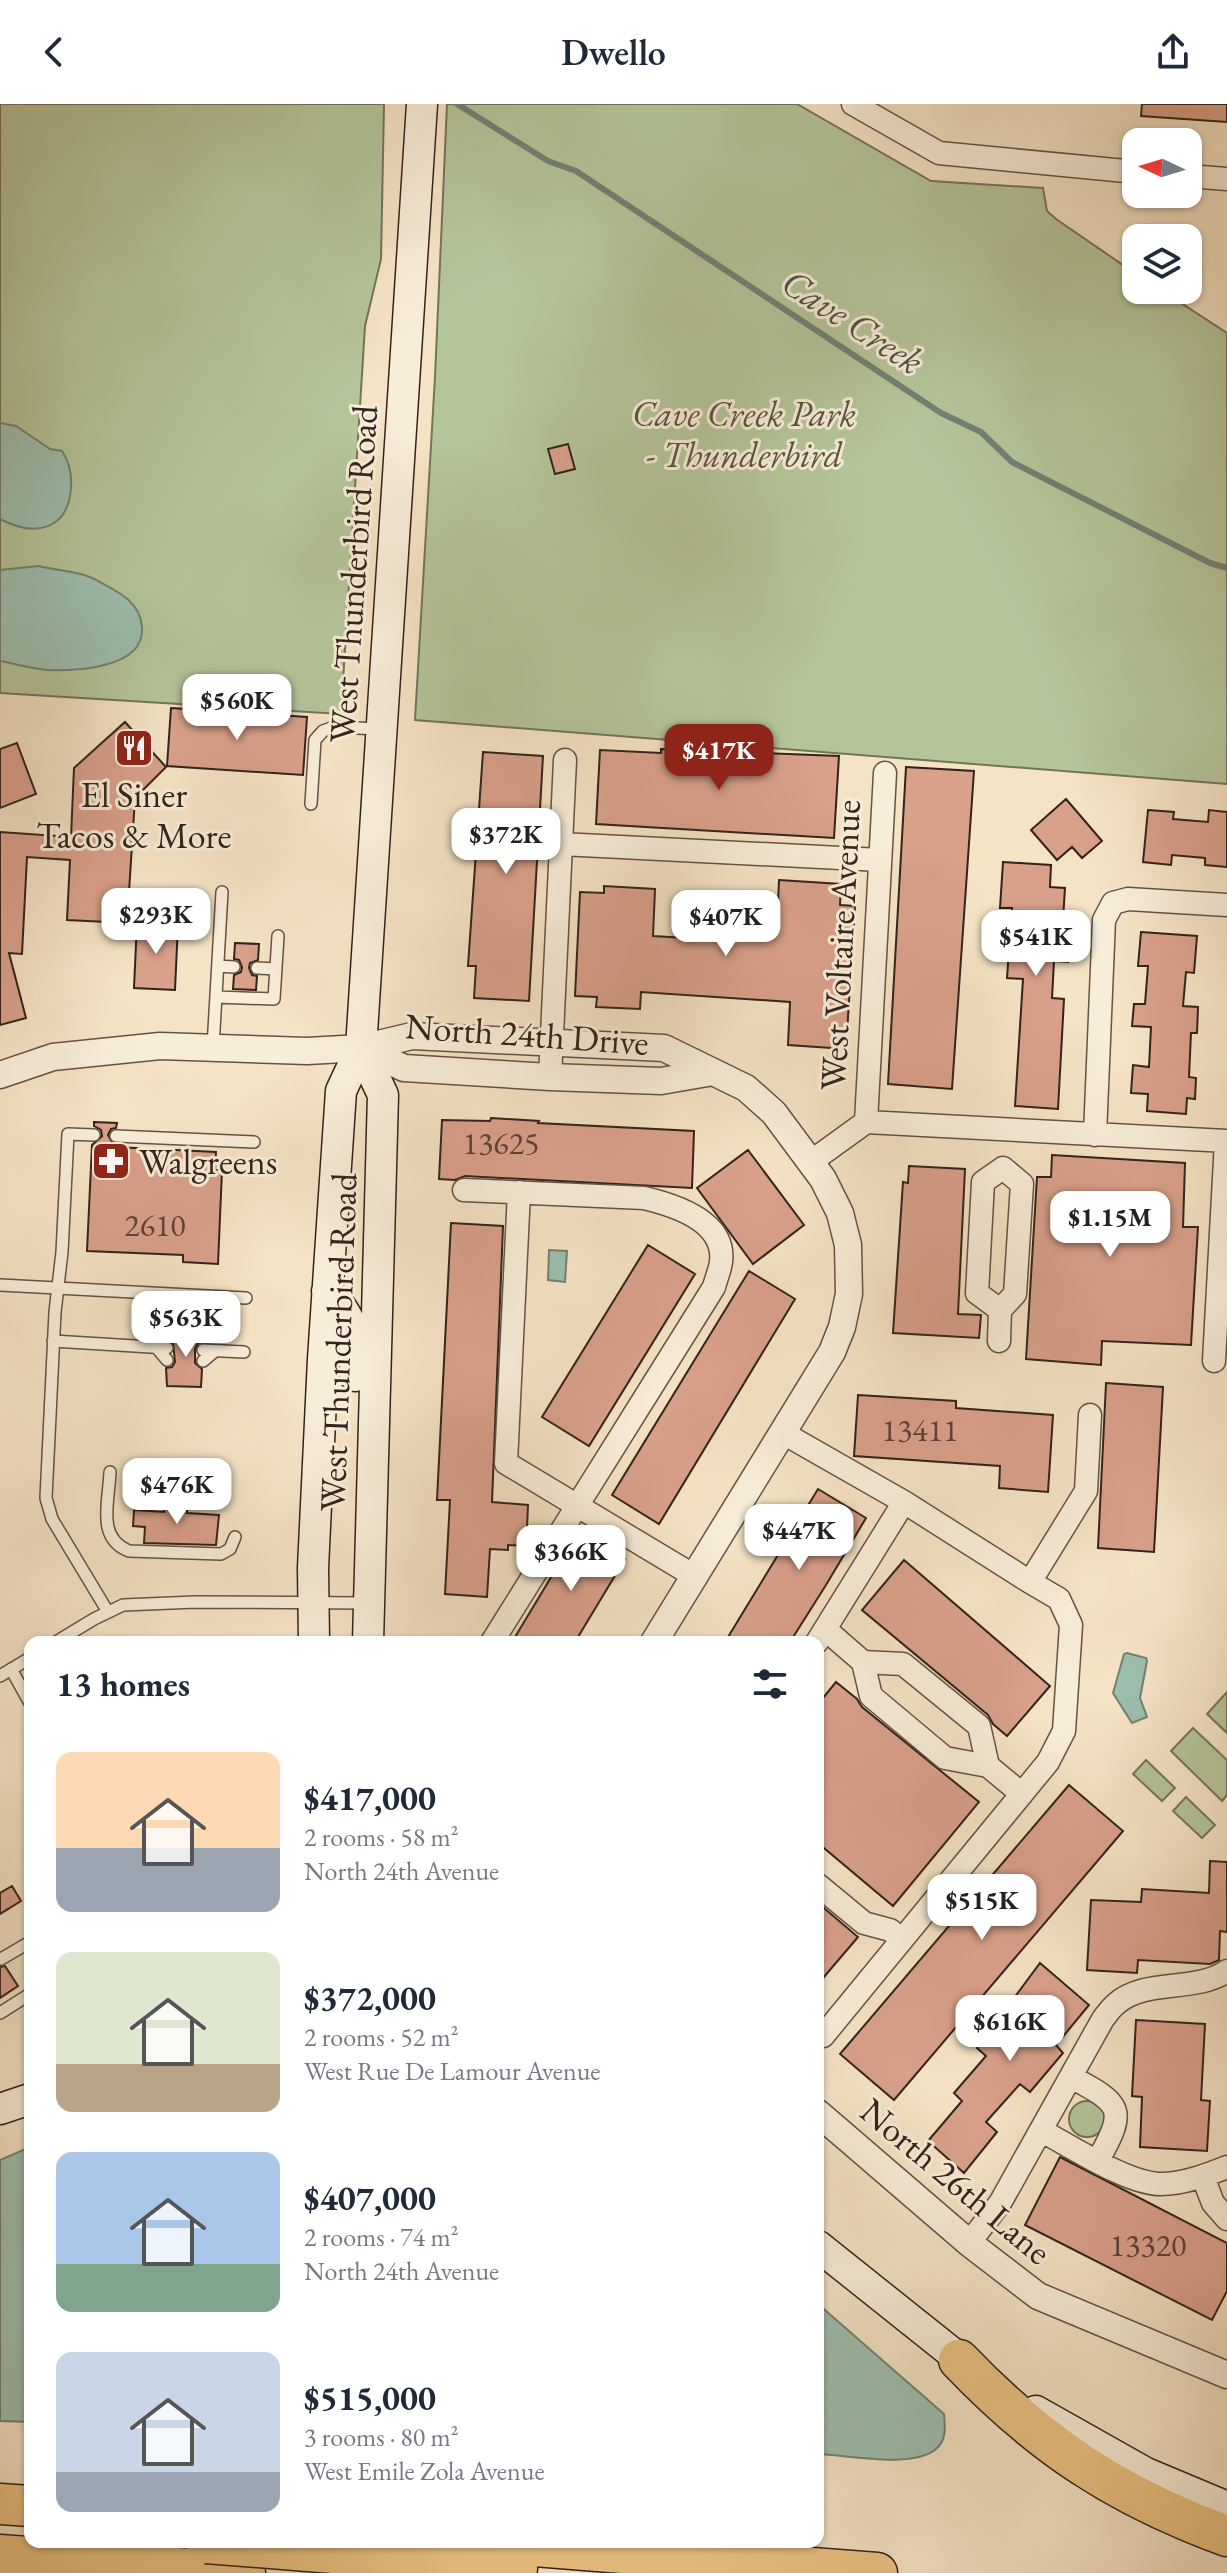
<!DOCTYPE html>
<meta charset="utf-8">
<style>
:root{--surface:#fff;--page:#f6f6f7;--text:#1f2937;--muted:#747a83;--accent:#8f2418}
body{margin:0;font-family:"EB Garamond",serif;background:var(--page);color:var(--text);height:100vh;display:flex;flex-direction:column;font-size:30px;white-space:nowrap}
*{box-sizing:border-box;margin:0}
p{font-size:26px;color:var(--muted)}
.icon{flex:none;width:44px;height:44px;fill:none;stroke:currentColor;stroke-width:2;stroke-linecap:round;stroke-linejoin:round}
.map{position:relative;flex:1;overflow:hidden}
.sheet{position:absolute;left:24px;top:1532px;width:800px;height:912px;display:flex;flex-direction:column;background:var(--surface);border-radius:16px;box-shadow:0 2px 6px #0004}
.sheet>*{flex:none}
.needle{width:52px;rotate:274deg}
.controls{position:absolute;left:1122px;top:24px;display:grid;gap:16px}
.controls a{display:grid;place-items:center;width:80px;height:80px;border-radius:16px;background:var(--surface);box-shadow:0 2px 6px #0004;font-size:40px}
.price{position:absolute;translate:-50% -68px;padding:0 18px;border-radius:16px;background:#fff;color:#222;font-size:26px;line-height:52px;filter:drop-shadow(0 2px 4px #0008)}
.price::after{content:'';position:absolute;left:50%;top:48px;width:24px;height:18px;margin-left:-12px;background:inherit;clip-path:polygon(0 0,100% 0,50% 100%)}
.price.selected{background:var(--accent);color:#fff}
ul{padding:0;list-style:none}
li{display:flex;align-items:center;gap:24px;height:200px;padding:0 32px}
li span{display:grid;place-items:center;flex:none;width:224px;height:160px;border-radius:16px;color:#555}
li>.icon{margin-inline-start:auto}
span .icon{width:96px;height:96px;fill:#fffc;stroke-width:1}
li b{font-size:34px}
h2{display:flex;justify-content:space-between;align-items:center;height:96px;padding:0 32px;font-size:34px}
header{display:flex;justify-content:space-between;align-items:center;height:104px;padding:0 32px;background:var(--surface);font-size:36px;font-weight:600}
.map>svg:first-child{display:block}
.green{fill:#b5c59a;stroke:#74745b;stroke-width:2}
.water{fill:#9dbfae;stroke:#728174;stroke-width:2}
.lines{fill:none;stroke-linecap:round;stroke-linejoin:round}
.stream{stroke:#728174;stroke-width:6}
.building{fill:#d9a08a;stroke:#32231c;stroke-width:2}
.service-casing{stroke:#635346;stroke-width:14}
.minor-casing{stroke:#635346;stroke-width:25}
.tertiary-casing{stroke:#635346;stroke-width:29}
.secondary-casing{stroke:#32231c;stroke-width:33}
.motorway-casing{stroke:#32231c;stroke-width:43}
.service{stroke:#f8edd9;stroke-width:11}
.minor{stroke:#f8edd9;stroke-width:22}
.tertiary{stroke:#f8edd9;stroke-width:26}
.secondary{stroke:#f8edd9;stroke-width:30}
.motorway{stroke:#eac282;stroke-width:40}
.motorway-bridge-casing{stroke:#32231c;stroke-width:43;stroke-linecap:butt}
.motorway-bridge{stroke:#eac282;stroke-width:40}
.labels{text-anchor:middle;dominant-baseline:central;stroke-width:6;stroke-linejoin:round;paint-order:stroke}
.number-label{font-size:32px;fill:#5c4238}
.park-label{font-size:36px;font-style:italic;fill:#595442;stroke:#f8edd9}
.street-label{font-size:36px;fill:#32231c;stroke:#f8edd9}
.poi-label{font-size:36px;fill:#32231c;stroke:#f8edd9}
.water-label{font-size:38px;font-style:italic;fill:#525248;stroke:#f8edd9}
</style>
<header><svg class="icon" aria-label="back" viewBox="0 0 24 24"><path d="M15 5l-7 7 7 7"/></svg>Dwello<svg class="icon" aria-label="share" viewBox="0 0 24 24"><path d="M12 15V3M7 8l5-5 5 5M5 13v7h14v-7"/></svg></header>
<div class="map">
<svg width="1227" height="2469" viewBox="0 0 1227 2469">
<rect width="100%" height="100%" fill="#f5e3c5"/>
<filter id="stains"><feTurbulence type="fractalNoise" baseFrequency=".0025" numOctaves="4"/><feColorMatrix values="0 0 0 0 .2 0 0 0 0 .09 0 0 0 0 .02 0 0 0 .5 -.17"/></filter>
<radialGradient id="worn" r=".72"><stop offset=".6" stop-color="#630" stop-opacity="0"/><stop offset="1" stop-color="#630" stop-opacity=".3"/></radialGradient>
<path class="green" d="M0 0H384L381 155 365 222 341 610 0 589Z
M447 0H797L931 77 1043 84 1047 107 1056 115 1136 170V186H1161L1227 229V680L415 616 435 273Z
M1227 1588V1629L1207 1610Z
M1193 1624 1227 1656V1691L1222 1697 1171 1647Z
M1146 1656 1175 1684 1162 1697 1133 1670Z
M1186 1693 1215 1721 1202 1734 1173 1707Z
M1069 2015a18 18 0 1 1 36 0a18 18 0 1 1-36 0Z"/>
<path class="water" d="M0 319 16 322 50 345 62 347C70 359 72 370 71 384 68 427 34 433 0 415Z
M39 462C58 467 81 467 98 477 119 488 140 498 142 523 145 564 78 567 48 566 33 565 16 560 0 557V466Z
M549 1146 567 1147 565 1178 548 1176Z
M1127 1549 1146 1554 1147 1557 1140 1594 1147 1613 1132 1619 1113 1589 1124 1550Z
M30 2043V2318L0 2317V2056Z
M818 2200 944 2310C945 2322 947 2336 936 2345 913 2365 847 2351 818 2350Z"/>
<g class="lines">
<path class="stream" d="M457 0 548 57 576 67 941 309 981 328 1012 358 1210 459 1227 464"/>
</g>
<path class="building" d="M1142 0H1227V18L1141 12Z
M568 340 575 365 555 370 548 345Z
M171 604 307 613 303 671 167 662Z
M125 618 166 663 135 694 127 819 67 816 70 756 27 753 22 850 9 849 26 914 0 921V728L71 733 74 664Z
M17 639 36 690 0 704V645Z
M661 645 839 652 834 734 596 720 600 646 661 649Z
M483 648 543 652 529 897 474 894 476 862H468Z
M906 663 974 667 952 985 888 980Z
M1066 695 1102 737 1082 754 1072 743 1057 756 1031 726Z
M1148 706 1174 708 1173 715 1208 718 1209 706 1227 708V763L1205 761V754L1172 751 1171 761 1143 758Z
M1003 758 1051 761 1050 783 1065 784 1062 831 1069 832 1068 858 1054 857 1052 894 1064 895 1058 1005 1015 1002 1023 875 1007 874 1012 804H1000Z
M779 776 841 780 840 801 855 802 846 945 788 941 790 898 641 888 640 905 596 903 597 893 575 892 580 788 604 789V782L655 785 653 832 721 836 722 822 777 826Z
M137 818 178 820 175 886 134 884Z
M1141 828 1197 832 1194 869 1186 868 1183 902 1198 903 1197 929H1191L1189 973 1196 974 1195 995 1187 994 1186 1010 1147 1007 1148 990 1131 989 1133 961 1149 963 1151 923 1132 922 1134 900H1145L1148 862H1138Z
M235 839 259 840 258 856 250 859 249 864 252 871 257 872 256 886 233 885 234 871 241 868 242 863 239 856 234 855Z
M491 1014 539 1017 538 1019 694 1027 692 1084 465 1072 455 1076 439 1075 442 1016 490 1017Z
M94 1018 117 1019 116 1024 111 1025 108 1031 115 1043 216 1048 215 1066H222L218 1160 183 1158V1151L87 1147 92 1041 102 1032 101 1026 94 1022Z
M748 1046 804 1121 753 1160 697 1084Z
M1052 1051 1185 1059 1183 1123H1198L1191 1241 1102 1237 1101 1261 1026 1255 1037 1073H1051Z
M909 1062 965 1065 958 1210 981 1211 979 1234 893 1229 903 1078 908 1079Z
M451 1119 503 1122 492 1398 528 1401 527 1424 526 1442 508 1441V1446L490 1445 487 1493 445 1490 450 1396H437Z
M648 1141 695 1170 589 1342 542 1313Z
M749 1167 795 1195 659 1420 612 1391Z
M173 1224 205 1226 204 1238 198 1239 195 1245V1259L202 1265 201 1283 167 1282 166 1264 172 1263 175 1258 173 1238 176 1230Z
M1106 1279 1163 1283 1154 1448 1098 1444Z
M858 1291 956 1297V1304L1053 1311 1048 1388 999 1384 1000 1362 854 1352Z
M818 1385 866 1414 826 1481 790 1538H725Z
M165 1401 187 1402V1409L219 1411 216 1441 144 1439 145 1423 133 1422 134 1406 164 1408Z
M579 1427 625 1455 578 1533 575 1538H512Z
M904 1456 1050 1582 1007 1632 993 1620 988 1611 862 1506Z
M836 1578 857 1595 862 1603 979 1698 893 1802 818 1739V1600Z
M1069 1681 1123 1727 894 1996 840 1950Z
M1210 1757 1227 1758V1828L1220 1827 1219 1856 1210 1860 1138 1856 1137 1869 1087 1866 1091 1796 1141 1798 1142 1785 1209 1789Z
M12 1782 21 1797 0 1810V1789Z
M818 1799 858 1833 818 1880Z
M1040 1859 1089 1901 1056 1941 1063 1949 1030 1988 1020 1980 986 2018 997 2028 964 2069 928 2037 962 1997 954 1989 986 1952 977 1944Z
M5 1862 18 1882 0 1894V1863Z
M1136 1916 1205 1920 1201 1996 1210 1997 1207 2047 1140 2043 1142 1993 1132 1992Z
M1060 2053 1227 2139V2187L1212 2216 1025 2121Z"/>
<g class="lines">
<g class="service-casing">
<path id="service" d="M311 700 315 636 323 627 334 623 380 625
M218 862 234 863
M257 864 276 865
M216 893 274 895 278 832
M213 943 222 788
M94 1031 68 1030 62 1148 55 1208 46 1394 52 1415 108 1508
M116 1032 254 1038
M0 1181 246 1194
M53 1237 167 1244
M156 1243 168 1231
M156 1243 167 1256
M203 1246 244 1248
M203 1257 215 1247
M110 1368C109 1398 96 1434 129 1447L221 1450 230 1445 235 1433
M56 1538 94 1515 123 1501 195 1498 366 1499
M11 1565 30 1599
M0 1572 30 1554
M1 1855 30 1838
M0 1909 30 1890"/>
</g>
<g class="minor-casing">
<path id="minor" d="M853 0 939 49 1136 68
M1188 72 1227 75
M561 740 880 756
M550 973 565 656
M866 1018 885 669
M1095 1031 1104 816 1113 799 1128 795 1227 801
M812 1057 866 1018 1227 1037
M464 1086 644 1094C674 1101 726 1117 721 1158 720 1166 716 1175 714 1183L492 1538
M519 1088 506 1359 696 1473
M1000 1206 977 1189 983 1078 1003 1064
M999 1237 1000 1206 1015 1190 1022 1080 1003 1064
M1214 1257 1226 1037
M783 1329 904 1398 1030 1478
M825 1525 863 1558 871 1592 945 1654 988 1662 1022 1690
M817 1538 904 1398
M863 1558 903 1560 979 1622 988 1662
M818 1781 864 1819 890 1826 902 1835
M823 1932 1048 1658 1064 1627 1071 1521 1059 1495 1030 1478 1086 1387 1090 1311
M1071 1973C1122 2000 1127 2005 1098 2056
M1042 2027C1072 2043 1128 2080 1161 2080 1183 2080 1207 2071 1227 2063
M1203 2073 1213 2099 1227 2115
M969 2139 1000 2099 1103 1915C1107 1910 1111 1904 1116 1900 1144 1874 1195 1889 1227 1867"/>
</g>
<g class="tertiary-casing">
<path id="tertiary" d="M361 944 404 964 550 973 661 977 713 968
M0 971 53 953 160 942 307 947 361 944 412 932 664 944 746 984 774 1009 823 1075 840 1109 848 1141 849 1190 842 1223 832 1248 654 1538
M818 2009 969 2139 1038 2192 1227 2271"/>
</g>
<g class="secondary-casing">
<path id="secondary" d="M361 944 383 991 368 1538
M327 1187C356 1216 356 1233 355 1272
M314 1538 313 1464 323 1255 341 987 361 944 422 0
M0 2005 30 1995
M818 2142 976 2268
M1036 2307 1146 2369 1227 2403"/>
</g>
<g class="motorway-casing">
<path id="motorway" d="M959 2256C1040 2341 1117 2392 1227 2432
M0 2400 30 2402
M482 2438 877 2469
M0 2451 245 2469
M370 2452 517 2464"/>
</g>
<use href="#service" class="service"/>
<use href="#minor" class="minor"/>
<use href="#tertiary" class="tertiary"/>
<use href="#secondary" class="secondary"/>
<use href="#motorway" class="motorway"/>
<g class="motorway-bridge-casing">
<path id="motorway-bridge" d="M206 2439 370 2452"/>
</g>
<use href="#motorway-bridge" class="motorway-bridge"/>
</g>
<defs>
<g id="restaurant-square" transform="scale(2)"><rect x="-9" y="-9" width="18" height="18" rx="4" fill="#8f2418" stroke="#f8edd9"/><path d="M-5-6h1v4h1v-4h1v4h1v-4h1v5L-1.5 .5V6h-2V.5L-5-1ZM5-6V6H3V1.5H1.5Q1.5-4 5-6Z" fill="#fff"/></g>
<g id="pharmacy-square" transform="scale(2)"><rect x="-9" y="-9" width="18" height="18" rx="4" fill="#8f2418" stroke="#f8edd9"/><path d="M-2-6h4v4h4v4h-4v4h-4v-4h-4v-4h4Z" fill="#fff"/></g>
</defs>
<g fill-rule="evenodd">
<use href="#restaurant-square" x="134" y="644"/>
<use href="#pharmacy-square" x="111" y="1057"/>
</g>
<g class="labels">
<g class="number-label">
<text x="501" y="1039">13625</text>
<text x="155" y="1121">2610</text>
<text x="920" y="1326">13411</text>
<text x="1148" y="2141">13320</text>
</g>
<g class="park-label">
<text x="744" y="309">Cave Creek Park<tspan x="744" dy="41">- Thunderbird</tspan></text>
</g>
<g class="street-label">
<text transform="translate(353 470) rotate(-86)">West Thunderbird Road</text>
<text transform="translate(840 841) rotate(-87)">West Voltaire Avenue</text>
<text transform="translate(527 930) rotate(4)">North 24th Drive</text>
<text transform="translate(338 1238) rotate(-88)">West Thunderbird Road</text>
<text transform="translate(956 2077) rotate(40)">North 26th Lane</text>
</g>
<g class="poi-label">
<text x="134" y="690">El Siner<tspan x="134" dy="41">Tacos &amp; More</tspan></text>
<text x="139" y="1057" text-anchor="start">Walgreens</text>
</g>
<g class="water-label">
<text transform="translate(853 217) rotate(33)">Cave Creek</text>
</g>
</g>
<rect width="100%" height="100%" filter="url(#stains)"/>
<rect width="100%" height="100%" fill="url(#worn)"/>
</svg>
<div class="controls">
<a><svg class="needle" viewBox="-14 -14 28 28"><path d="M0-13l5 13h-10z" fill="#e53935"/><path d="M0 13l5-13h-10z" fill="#747a83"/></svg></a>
<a><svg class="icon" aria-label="layers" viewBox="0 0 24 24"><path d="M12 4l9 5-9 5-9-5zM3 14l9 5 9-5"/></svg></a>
</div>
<b class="price" style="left:237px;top:638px">$560K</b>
<b class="price selected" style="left:719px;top:688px">$417K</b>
<b class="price" style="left:506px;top:772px">$372K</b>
<b class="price" style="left:156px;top:852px">$293K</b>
<b class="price" style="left:726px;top:854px">$407K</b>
<b class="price" style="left:1036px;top:874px">$541K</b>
<b class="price" style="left:1110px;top:1155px">$1.15M</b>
<b class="price" style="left:186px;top:1255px">$563K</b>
<b class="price" style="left:177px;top:1422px">$476K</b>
<b class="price" style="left:799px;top:1468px">$447K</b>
<b class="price" style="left:571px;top:1489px">$366K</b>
<b class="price" style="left:982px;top:1838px">$515K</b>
<b class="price" style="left:1010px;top:1959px">$616K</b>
<section class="sheet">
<h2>13 homes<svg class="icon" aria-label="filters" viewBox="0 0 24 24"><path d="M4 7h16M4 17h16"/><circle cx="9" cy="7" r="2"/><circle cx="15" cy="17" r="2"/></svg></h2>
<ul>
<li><span style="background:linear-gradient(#ffd9b3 60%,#9aa5b1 0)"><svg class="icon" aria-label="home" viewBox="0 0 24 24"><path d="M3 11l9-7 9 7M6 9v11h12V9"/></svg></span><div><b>$417,000</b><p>2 rooms · 58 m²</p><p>North 24th Avenue</p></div></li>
<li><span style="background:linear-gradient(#dfe7d0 70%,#b9a48a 0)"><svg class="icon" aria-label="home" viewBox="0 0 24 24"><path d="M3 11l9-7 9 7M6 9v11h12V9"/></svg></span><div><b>$372,000</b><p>2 rooms · 52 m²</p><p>West Rue De Lamour Avenue</p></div></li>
<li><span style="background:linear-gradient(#a9c7e8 70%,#7fa58c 0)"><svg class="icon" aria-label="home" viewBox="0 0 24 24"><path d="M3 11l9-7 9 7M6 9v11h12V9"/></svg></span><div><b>$407,000</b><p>2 rooms · 74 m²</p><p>North 24th Avenue</p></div></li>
<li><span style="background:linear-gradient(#c9d6e8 75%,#9aa5b1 0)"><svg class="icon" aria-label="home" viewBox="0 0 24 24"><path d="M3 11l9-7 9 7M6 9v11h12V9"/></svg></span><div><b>$515,000</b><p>3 rooms · 80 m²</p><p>West Emile Zola Avenue</p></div></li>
</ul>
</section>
</div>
